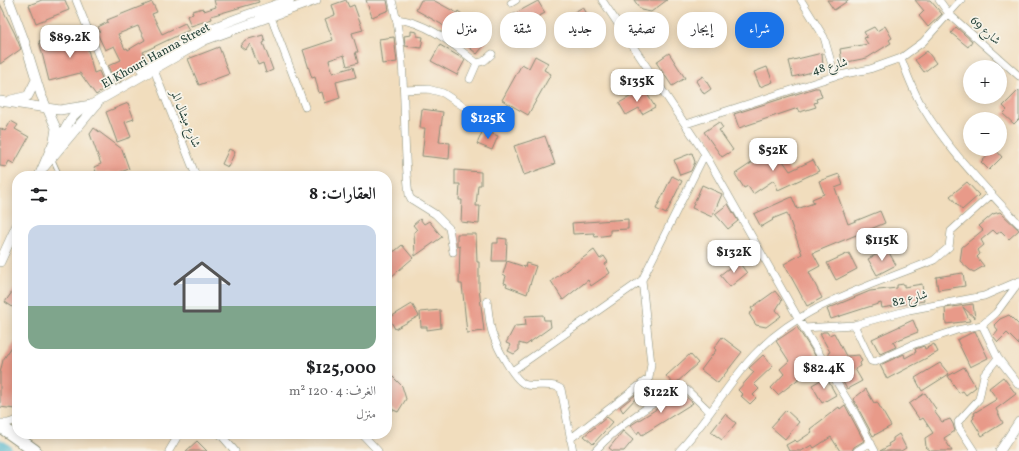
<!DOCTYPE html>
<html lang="ar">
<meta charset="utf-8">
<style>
:root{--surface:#fff;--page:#f2f2f2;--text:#202124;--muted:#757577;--accent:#1a73e8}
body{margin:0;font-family:Vollkorn,Amiri,serif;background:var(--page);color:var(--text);direction:rtl;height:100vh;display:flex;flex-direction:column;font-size:15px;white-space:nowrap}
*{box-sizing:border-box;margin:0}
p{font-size:13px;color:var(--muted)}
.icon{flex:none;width:22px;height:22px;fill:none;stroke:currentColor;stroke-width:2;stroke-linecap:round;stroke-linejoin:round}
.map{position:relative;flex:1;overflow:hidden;direction:ltr}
.details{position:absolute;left:12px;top:171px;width:380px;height:268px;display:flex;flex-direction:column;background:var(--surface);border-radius:16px;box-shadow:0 2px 10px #0003;direction:rtl}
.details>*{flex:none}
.banner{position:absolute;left:404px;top:12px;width:380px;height:36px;direction:rtl;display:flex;gap:8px}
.controls{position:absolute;left:963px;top:60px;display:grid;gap:8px}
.controls a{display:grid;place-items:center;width:44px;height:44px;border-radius:50%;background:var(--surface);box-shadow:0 2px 10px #0003;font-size:20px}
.price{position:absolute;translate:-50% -34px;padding:0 9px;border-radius:8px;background:#fff;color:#222;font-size:13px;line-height:26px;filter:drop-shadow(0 1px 2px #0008)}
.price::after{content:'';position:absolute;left:50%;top:24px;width:12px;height:9px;margin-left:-6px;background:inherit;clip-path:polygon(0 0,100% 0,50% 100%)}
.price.current{background:var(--accent);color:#fff}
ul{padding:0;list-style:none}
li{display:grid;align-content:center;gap:8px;height:212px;padding:0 16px}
li span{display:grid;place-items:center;height:124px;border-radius:12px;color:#555}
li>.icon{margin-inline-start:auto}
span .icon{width:72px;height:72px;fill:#fffc;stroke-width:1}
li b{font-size:17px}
h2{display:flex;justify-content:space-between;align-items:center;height:48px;padding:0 16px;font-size:17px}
.chip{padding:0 14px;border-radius:16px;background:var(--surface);box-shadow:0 2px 10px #0003;font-size:14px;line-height:36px}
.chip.current{background:var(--accent);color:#fff}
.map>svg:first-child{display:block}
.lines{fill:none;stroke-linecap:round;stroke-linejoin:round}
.river{stroke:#4cb2ca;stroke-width:15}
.building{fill:#e89a89;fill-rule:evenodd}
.lane-casing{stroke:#888d78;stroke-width:5}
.street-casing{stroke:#888d78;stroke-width:8}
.secondary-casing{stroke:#888d78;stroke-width:10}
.highway-casing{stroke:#888d78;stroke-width:14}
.lane{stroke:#fff;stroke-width:3.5}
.street{stroke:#fff;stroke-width:7}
.secondary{stroke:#fff;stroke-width:9}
.highway{stroke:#fff;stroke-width:12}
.labels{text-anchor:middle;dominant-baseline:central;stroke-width:3.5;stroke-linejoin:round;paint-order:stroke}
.street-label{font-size:12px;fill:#1f3d34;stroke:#f7f3e8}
</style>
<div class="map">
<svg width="1019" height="451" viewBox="0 0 1019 451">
<rect width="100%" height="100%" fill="#f7f3e8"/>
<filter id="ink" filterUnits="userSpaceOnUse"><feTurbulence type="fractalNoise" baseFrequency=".025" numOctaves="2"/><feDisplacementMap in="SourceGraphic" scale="8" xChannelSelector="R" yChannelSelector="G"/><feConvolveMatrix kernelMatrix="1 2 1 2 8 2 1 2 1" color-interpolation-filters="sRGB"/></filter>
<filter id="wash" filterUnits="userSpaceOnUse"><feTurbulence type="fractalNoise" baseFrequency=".012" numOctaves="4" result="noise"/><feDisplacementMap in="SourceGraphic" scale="16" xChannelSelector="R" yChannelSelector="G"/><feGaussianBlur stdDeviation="0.9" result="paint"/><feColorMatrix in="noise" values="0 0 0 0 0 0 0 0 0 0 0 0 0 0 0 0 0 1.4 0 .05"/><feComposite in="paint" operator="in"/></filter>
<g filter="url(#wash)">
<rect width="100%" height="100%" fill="#f1ddbd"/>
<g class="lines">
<path class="river" d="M0 447 5 451"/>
</g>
<g id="blocks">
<path class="building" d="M42 0H65L69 10 36 23 29 5Z
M214 0H258L259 2 211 16 212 19 191 26 187 16 193 14 192 11 203 8 204 11 216 7Z
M346 0 349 7 354 5 363 30 352 33 358 52H355L358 63 347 66 344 55 329 60 333 73 353 67 356 77 336 82 340 98 325 103 322 92 319 93 315 77 312 78 303 50 333 40 325 19 335 15 332 5Z
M366 0H387L389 10 372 17Z
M421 0H433L457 13 458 11 467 18 463 22 473 30 477 26 487 35 484 39 487 42 477 54 441 24 416 10Z
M634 0H667L651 12 641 10Z
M827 0H849L834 10Z
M915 0H930L942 14 928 27 919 16 924 11Z
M538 1 545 13 519 27 512 15Z
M152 2 157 12 152 14 162 34 185 23 189 30 143 52 147 60 138 65 136 70 121 77 123 80 115 84 108 66 121 60 114 46 105 50 97 33 100 31 98 27 108 22 107 20ZM138 26 145 40 128 50 127 48 125 49 118 34Z
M0 4 15 34 21 49 0 64Z
M583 7 594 26 569 40 559 21Z
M885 26 892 38 889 40 891 43 867 58 842 63 840 49 868 44 864 38 867 37 864 32 874 27 877 31Z
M956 27 972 41 968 47 951 33Z
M83 30 94 73 99 71 106 88 96 95 80 73 49 81 39 41Z
M411 31 417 32V36L423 37 421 48 405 46 404 36 411 35Z
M263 35 265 42 263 43 273 70 266 73 263 63 258 65 250 44 245 50 240 46 245 40Z
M394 37 397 62 382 64 379 39Z
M440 45 465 60 457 75 431 61Z
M219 47 229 74 199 85 188 59Z
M927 51 936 63 924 72 915 60Z
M669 53 685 78 672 86 656 62Z
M822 53 823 69 793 77 789 61Z
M535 56 548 63 544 70 551 74 528 115 502 100 522 64 529 68Z
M767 67 773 82 760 87 754 72Z
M703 76 711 89 704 94 696 81Z
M815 88H819L822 97 816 99 817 102 814 103 816 107 800 112 798 108 739 128 734 114Z
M644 89 655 107 642 114 639 108 626 115 619 103Z
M1019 90V119L1014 124 1003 114 1007 110 1003 106Z
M128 103 134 119 125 122 131 137 117 142 106 112Z
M422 109 443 112 439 142 450 143 449 159 422 156 425 128H420Z
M11 121 18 125 15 129 29 137 14 164 9 161 6 167 0 166V128L5 131Z
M719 122 723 128 719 130 733 150 722 157 704 132Z
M94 128 122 149 129 169 118 173 96 172 94 167 101 164 90 134Z
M483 130 498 136 492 150 477 144Z
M545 136 555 164 524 175 514 146Z
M774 148 790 171 813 160 819 171 778 190 774 180 753 194 748 186 744 188 735 174Z
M229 149 235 152 228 167 222 164Z
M995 149 1002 157 989 170 981 162Z
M692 153 695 162 691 171 680 175 674 160Z
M455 170 481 172V185H478L476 206H480L479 224 461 222 462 200H459L460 184H455Z
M839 174 843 185 835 188 848 224 880 211 885 223 813 253 820 266 809 272 822 298 807 306 784 264 802 254 787 213 772 219 773 220 761 227 754 214 792 197 797 209 814 203 812 199 824 194 819 181Z
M672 176 682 181 666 214 656 209Z
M967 182 979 195 962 210 950 196Z
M702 185 722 194 712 217 692 208Z
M728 204 738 221 728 229 715 214Z
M1000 212 1019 230 1009 239 1001 231 997 234 993 230 981 240 984 245 978 250 980 254 977 257 984 266 974 272 970 270 960 261 962 247 983 230 979 226 993 214Z
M420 219 424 224 429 221 442 237 415 256 414 232 417 230 413 225Z
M628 219V229L610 230V235L595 237 594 233 573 234 572 223Z
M457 234H476L477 262H479V288L484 331 467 333 462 284H459L460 246 457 247Z
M498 238 507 239 506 261H492L493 243H498Z
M402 245 413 258 391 277 387 273V251H395Z
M887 249 896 265 877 275 868 259Z
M594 250 600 259 604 256 608 262 605 264 610 273 591 286 588 280 563 300 551 281Z
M849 253 857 269 836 280 827 263Z
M507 261 525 267 526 263 536 266 527 294 506 286 507 284 504 283 506 276 503 274Z
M738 261 747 273 730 287 720 275Z
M963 273 965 286 938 290 936 277Z
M904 284V287L922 284 924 301 882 308 881 303 831 319 827 309 870 291 897 288V285Z
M17 285V310L5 302Z
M775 291 782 300 776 310 781 316 766 327 756 325 749 314 753 311 751 308Z
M412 304 419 316 395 329 389 318Z
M973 304 975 318 963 307 970 321 946 324 945 308Z
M440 310 441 328 427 330V327H421L420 312Z
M543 315 544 320H550L551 327 526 345 519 343V350L514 354 508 351 511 345 506 343 515 326 526 325 525 316Z
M1009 315 1019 325V345L1007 333 998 342 993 336 998 330 994 325 1000 319Z
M913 320 918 332 893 342 896 347 880 354 872 339Z
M797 327 818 360 798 373 801 377 778 395 771 388 784 374 780 369 789 361 776 341Z
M975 331 988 358 970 367 957 340Z
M823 332H827L829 335 834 333 846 356 859 355 862 361 860 363 861 366 855 369 862 381 847 389 843 382 849 379 840 358 833 362 828 353 830 352 820 334Z
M722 337 742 352 718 383 701 370 716 350 714 348Z
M17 339 15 409 0 407V373L3 360Z
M934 344 938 352 887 379 880 365 904 354 905 358 916 352 915 349 924 346 925 349Z
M690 354 698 363 674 385 666 376Z
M763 355 773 366 754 384 759 389 753 395 756 398 750 404 741 396 743 395 738 390 754 372 749 368Z
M940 363 949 374 922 391 915 378Z
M964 367 976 387 966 395 963 391 959 393 948 376Z
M391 375 402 386 406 399 398 412 387 407V379Z
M826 377 836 395 822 403 812 385Z
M1003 377 1016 394 996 409 1003 423 982 436 972 420 974 418 973 416 975 415 974 413 997 399 989 388Z
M866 389 874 403 877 402 891 426 873 436 853 399Z
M925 393 936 409 934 411 942 422 950 419 953 424 955 431 944 438 952 451H931L926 447 925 438 933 433 923 418 920 420 909 404Z
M683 394 693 403 642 435 639 431 637 434 631 425 671 400Z
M635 395 637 397 623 412 620 407Z
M845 405 864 441 854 447 852 451H840L831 437 814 448 812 445 801 451H789L786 445 795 440 797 442 812 432 810 429 839 407 840 409Z
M786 410 799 422 785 439 771 427Z
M725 414 736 423 722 440 711 432Z
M607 417 613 422 593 444 584 436Z
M623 431 633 440 624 451H613L609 448Z
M899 434 906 448 901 451H880L889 446 888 444 893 441V438Z
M197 441 207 451H186Z"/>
</g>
</g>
<g filter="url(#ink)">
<use href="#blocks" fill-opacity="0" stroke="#888d78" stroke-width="1"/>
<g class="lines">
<g class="lane-casing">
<path id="lane" d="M52 158 60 176"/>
</g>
<g class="street-casing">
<path id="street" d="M76 0 112 89
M392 0C409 64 401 131 409 195L411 199 435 214 449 228 453 252
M602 0 705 154 809 337 853 409 875 451
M801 0 824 37 835 76
M939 0 949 14 1019 76
M511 3 516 0
M269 12 305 107
M397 19C429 23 452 44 477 63L484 61 492 54
M901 58C907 74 913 91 922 106 948 150 985 187 1019 224
M154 70 196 176
M470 79 477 63
M404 90 428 89 443 93 481 118
M686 124 835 76 870 69 901 58 923 42 961 0
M1019 282 996 313 982 325 998 358 1019 385
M487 301C489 312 489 325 493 335 497 347 515 383 527 385 537 387 553 382 561 389L573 451
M854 325 871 361 875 362 912 345 957 330 982 325
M804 328 854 325 909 310 984 296 1019 281
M512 371 642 280
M0 423H8L17 420
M220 434 235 451
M362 434 378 451
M570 439 649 378 651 364 642 280 705 154
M169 451 179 434
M595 451C617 427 652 401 682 389L687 390 710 412
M679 451C707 422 726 385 754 355 801 304 871 286 934 260L949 247 951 231 992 194
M857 451 871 442
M974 451 959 428 958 422 979 399 984 375 998 358"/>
</g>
<g class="secondary-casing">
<path id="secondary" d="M9 0 24 40 41 95 56 128 54 141 39 176
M142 70C163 57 183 42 206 31 233 19 262 10 290 0
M11 100 28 96 36 80
M0 101 60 110 91 105 205 40 316 0
M57 143 72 117 82 108
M44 167 97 104
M0 262 17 225
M1000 451 1019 422"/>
</g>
<g class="highway-casing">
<path id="highway" d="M0 426 35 451"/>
</g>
<use href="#lane" class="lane"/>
<use href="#street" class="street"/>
<use href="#secondary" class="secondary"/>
<use href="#highway" class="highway"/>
</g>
</g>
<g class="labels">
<g class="street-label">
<text transform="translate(985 31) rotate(42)">شارع 69</text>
<text transform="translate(156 56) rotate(-29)">El Khouri Hanna Street</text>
<text transform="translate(830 67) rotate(-15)">شارع 48</text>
<text transform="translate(185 119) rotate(68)">شارع ميشال المر</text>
<text transform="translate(910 299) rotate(-14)">شارع 82</text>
</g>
</g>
</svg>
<div class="controls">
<a>+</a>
<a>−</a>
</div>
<b class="price" style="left:70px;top:59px">$89.2K</b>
<b class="price" style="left:637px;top:103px">$135K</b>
<b class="price current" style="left:488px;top:140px">$125K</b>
<b class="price" style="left:773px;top:172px">$52K</b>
<b class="price" style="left:882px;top:262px">$115K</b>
<b class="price" style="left:734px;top:274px">$132K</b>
<b class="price" style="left:824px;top:390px">$82.4K</b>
<b class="price" style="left:661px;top:414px">$122K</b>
<div class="banner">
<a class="chip current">شراء</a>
<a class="chip">إيجار</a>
<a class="chip">تصفية</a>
<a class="chip">جديد</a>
<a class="chip">شقة</a>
<a class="chip">منزل</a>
</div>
<section class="details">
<h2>العقارات: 8<svg class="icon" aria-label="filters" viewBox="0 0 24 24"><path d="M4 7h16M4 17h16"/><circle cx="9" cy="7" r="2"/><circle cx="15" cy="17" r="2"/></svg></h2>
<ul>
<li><span style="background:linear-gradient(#c9d6e8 65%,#7fa58c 0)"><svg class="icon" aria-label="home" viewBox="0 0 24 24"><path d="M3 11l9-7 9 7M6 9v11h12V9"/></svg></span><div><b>$125,000</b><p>الغرف: 4 · 120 m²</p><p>منزل</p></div></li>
</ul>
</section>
</div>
